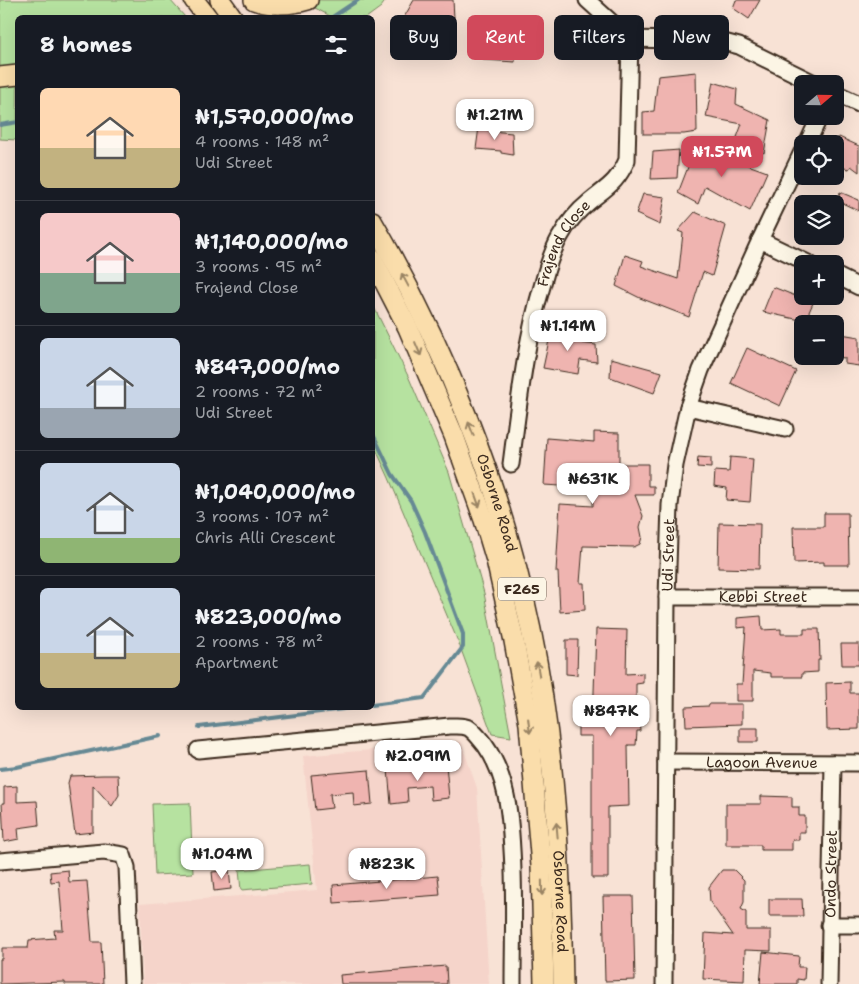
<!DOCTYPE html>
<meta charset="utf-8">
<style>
:root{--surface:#171b24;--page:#242831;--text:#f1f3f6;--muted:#9ea1a6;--line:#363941;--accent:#d1495b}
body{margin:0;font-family:"Shantell Sans",sans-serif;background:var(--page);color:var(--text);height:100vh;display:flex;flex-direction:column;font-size:19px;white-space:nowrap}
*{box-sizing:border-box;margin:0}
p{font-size:16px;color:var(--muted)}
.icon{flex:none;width:28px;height:28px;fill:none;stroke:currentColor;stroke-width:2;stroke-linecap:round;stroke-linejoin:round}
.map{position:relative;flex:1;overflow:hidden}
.panel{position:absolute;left:15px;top:15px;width:360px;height:695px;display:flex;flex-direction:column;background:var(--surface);border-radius:8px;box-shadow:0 5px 20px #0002}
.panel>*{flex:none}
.banner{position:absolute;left:390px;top:15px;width:394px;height:45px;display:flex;gap:10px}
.needle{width:32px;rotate:70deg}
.controls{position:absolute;left:794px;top:75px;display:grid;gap:10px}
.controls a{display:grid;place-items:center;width:50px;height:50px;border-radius:8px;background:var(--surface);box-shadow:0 5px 20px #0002;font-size:25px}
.price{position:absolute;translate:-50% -42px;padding:0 11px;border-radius:10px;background:#fff;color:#222;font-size:16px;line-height:32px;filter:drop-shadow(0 1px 2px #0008)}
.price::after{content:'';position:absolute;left:50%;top:30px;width:15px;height:11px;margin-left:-8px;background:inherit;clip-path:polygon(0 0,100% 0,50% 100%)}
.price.active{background:var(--accent);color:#fff}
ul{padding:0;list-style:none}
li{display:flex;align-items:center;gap:15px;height:125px;padding:0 25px}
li+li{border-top:1px solid var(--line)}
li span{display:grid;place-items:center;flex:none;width:140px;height:100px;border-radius:8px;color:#555}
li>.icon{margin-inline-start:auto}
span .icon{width:60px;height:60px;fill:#fffc;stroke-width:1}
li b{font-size:21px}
h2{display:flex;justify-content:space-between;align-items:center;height:60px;padding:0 25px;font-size:21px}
.tag{padding:0 18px;border-radius:8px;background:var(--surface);box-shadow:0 5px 20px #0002;font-size:18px;line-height:45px}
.tag.active{background:var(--accent);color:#fff}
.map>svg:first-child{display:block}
.built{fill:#f5d4ca}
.green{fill:#b6e2a0;stroke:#78865f}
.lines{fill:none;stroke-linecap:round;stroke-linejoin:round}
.stream{stroke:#668994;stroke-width:4}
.building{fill:#efb4b0;stroke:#3b2a1e}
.minor-casing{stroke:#3b2a1e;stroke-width:19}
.major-casing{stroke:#3b2a1e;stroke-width:22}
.minor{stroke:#fcf5e5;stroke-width:15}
.major{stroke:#faddab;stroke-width:19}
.oneway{stroke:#9a8464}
.labels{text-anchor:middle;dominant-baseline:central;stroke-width:4;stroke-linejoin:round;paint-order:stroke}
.shield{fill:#fcf5e5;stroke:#75675a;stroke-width:1}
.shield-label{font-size:14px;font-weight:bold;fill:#3b2a1e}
.street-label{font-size:15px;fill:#3b2a1e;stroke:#fcf5e5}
</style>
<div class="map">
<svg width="859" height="984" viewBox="0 0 859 984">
<rect width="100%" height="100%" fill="#f8e2d5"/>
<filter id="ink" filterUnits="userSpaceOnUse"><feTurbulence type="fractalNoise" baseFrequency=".02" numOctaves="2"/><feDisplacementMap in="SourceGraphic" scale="10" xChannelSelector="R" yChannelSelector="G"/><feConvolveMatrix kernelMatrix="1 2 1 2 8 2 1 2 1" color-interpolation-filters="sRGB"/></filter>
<g filter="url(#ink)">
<path class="built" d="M461 742 477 788 489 984H143L140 904 317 890 303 756Z"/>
<path class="green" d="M0 0H170L185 17 18 18 17 140 0 139Z
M300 0H386L381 7 366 18 332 17Z
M373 305 409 378 449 472 484 593 511 737 492 734 459 644 389 478 373 443Z
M190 803 193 873 155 875 152 804Z
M310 864 312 884 241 890 239 870Z"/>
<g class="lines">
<path class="stream" d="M331 18 358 0
M0 125 18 122
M372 432 392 474 411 501 425 532 463 634V647L424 698 372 705
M199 727 352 708
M0 769 17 767 160 736"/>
</g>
<path class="building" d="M414 0H453L454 18 403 19Z
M736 0H760L749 19 733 8Z
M485 40 516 43 515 62 484 60Z
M696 72 697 132 684 134H643V112L654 111 658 76Z
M713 82 737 89 736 104 770 120 764 153 736 140 742 124 706 117Z
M479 127 492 131 512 133 513 155 501 153V151L476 149Z
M839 137 859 146V172L851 166 849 169 835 166V147Z
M720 148 718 154 767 172 750 211 705 186 698 204 678 193 695 149Z
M679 150 677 178 651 179 653 152Z
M840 192 859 200V211L838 201Z
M643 194 665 197 660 225 636 214Z
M695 212 726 226 712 276 703 272 689 317 640 298 616 286 625 255 643 261 641 266 678 279 683 233 678 231Z
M773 287 813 303 805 321 763 312Z
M551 331 583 334 582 343 596 345 597 362 580 360 578 374 543 368Z
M835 333 859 337V366L845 364V358L835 357Z
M747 348 796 371 780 406 731 383Z
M611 358 662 372 654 393 610 377Z
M594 432 619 433V464H648V486H654V495H635L643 516 640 527 642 537 640 544 634 547 583 546 580 583H584L585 610 560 612 558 572H556L560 504 593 506V488L544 485 547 438 594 442Z
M698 457 711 458V468L697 467Z
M730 457 753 459 750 502 726 500 727 488 714 486 715 471 729 472Z
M824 513H848L849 565H824V562L794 563 793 527H824Z
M719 523 760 524 759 569 718 568Z
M761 616 762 630 781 629V634H804V629H819L820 660H818V672L802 673V677H771V673L753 671V701H736V684H742L746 627 737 628V618Z
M596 629 627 630 626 674 643 673V683L636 684V704H638L640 731H637L636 745H628L629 806 608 807V878H592V736H578V724H593Z
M566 640H578L577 675 566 674Z
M841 644H859V665H842Z
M850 682V693H859V729L827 730 826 683Z
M709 704H742V724L686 726 685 707 709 706Z
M740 728H758V742H740Z
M446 764 449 798 431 800 430 786 407 788 408 802 391 804 388 769Z
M369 770 372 804 354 806 353 792 330 794 332 808 315 810 311 775Z
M103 775H118L119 795 112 806 93 785V832L75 834 68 783 70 776Z
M17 786V802L37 801 39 825 18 828 19 839 4 842 2 803H4V787Z
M761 796 792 797V807H799V816H805V832H799V840H792V850H761V845H726V804H761Z
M68 870 69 882 87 881 92 942H101L103 984H65V982L0 984V959H2V948H28L29 940 55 938 54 930H63L59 881 51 882 50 872Z
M229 870 231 889 214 891 212 872Z
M722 870H734L744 880V902L741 909 746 912V930H771V951L745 950 744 981 703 979 705 933 733 935 710 902 709 887Z
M438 876 440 895 334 903 333 885Z
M603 896H633L635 980 605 981Z
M769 899H802L803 916H769Z
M763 952 799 956 798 967H805L804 980 797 979V984H760Z
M446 966 447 984H341L340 975Z"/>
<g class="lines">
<g class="minor-casing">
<g id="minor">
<path d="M587 0 630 39"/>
<path d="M630 39 720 41 739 46 816 84"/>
<path d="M835 93 859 104"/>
<path d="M807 144 820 116"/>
<path d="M760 240 810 264"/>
<path d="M835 275 859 287"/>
<path d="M688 407 785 429"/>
<path id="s1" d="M511 464C519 403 525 342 543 283 547 268 552 251 560 237 567 224 578 211 589 202 607 187 617 183 627 160L630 39"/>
<path id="s2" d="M667 597H859"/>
<path d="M198 750 450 726C457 726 463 725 469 728 475 732 480 739 485 745 507 776 510 813 512 850 515 895 513 939 513 984"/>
<path id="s3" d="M666 762 859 763"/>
<path d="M0 861 104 852 123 855 127 867 132 984"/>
<path d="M829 925H859"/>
<path id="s4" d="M664 984 667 597 670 505 675 465 688 407 701 370 760 240 802 152"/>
<path id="s5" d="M829 984 833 763"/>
</g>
</g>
<g class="major-casing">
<g id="major">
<path d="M194 0 208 18"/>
<path d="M220 0 233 18"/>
<path d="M254 0C270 6 291 5 308 0"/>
<path d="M0 77 18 75"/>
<path id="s6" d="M372 221C445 346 502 488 531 630 555 746 561 865 563 984"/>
<path d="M372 258 408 328 454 436 484 520 496 560 514 641 529 724 541 866 544 984"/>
</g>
</g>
<use href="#minor" class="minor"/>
<use href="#major" class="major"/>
</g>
<defs><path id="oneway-shaft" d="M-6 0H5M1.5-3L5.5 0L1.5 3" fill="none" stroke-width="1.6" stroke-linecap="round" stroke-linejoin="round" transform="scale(1.25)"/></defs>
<g class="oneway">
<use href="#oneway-shaft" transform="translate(405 280) rotate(-118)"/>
<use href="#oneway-shaft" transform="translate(418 349) rotate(67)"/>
<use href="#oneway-shaft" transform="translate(471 429) rotate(-111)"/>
<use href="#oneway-shaft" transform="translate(477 500) rotate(70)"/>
<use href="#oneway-shaft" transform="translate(538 669) rotate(-100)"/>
<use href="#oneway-shaft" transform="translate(529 726) rotate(83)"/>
<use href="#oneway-shaft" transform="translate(557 830) rotate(-95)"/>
<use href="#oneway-shaft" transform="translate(542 888) rotate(89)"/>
</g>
</g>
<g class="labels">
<rect class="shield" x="498" y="577.5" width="48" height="23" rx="4"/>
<g class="shield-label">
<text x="522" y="589">F265</text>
</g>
<g class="street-label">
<text stroke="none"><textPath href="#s1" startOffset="229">Frajend Close</textPath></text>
<text stroke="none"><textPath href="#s6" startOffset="309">Osborne Road</textPath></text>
<text stroke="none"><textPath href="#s4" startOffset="429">Udi Street</textPath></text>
<text stroke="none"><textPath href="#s2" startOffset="96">Kebbi Street</textPath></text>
<text stroke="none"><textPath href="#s3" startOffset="96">Lagoon Avenue</textPath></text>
<text stroke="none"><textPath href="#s5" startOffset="110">Ondo Street</textPath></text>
<text stroke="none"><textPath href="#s6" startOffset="714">Osborne Road</textPath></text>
</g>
</g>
</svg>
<div class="controls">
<a><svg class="needle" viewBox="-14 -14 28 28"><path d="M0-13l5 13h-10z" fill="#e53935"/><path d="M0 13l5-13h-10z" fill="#9ea1a6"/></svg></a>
<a><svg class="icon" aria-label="locate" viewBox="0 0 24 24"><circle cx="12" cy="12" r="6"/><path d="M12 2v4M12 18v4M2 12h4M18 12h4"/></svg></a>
<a><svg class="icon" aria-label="layers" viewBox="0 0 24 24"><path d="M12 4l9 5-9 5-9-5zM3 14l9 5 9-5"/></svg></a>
<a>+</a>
<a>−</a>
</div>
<b class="price" style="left:495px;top:141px">₦1.21M</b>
<b class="price active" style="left:722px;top:178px">₦1.57M</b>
<b class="price" style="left:568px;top:352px">₦1.14M</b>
<b class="price" style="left:593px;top:505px">₦631K</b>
<b class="price" style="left:611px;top:737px">₦847K</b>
<b class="price" style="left:418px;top:782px">₦2.09M</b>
<b class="price" style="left:222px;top:880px">₦1.04M</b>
<b class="price" style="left:387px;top:890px">₦823K</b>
<div class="banner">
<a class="tag">Buy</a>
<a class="tag active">Rent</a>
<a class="tag">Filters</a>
<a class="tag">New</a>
</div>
<section class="panel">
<h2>8 homes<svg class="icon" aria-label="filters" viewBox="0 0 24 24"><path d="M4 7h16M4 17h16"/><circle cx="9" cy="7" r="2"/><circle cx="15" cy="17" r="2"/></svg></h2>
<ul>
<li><span style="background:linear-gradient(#ffd9b3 60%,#c2b280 0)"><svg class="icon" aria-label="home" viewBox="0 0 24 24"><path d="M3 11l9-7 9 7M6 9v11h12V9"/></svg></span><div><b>₦1,570,000/mo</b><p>4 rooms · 148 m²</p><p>Udi Street</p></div></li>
<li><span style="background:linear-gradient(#f6c9c9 60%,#7fa58c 0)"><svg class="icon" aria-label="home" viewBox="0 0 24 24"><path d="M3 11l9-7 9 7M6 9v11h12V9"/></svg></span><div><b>₦1,140,000/mo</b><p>3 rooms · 95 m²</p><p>Frajend Close</p></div></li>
<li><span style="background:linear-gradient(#c9d6e8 70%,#9aa5b1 0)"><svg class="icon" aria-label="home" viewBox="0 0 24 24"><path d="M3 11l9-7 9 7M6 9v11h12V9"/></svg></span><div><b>₦847,000/mo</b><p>2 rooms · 72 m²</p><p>Udi Street</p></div></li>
<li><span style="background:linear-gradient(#c9d6e8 75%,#8fb573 0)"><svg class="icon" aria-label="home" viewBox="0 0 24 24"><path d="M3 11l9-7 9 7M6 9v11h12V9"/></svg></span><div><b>₦1,040,000/mo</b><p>3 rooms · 107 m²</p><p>Chris Alli Crescent</p></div></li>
<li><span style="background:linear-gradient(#c9d6e8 65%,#c2b280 0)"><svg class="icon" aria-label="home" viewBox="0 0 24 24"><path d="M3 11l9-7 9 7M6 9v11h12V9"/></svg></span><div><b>₦823,000/mo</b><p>2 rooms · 78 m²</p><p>Apartment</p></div></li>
</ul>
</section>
</div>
